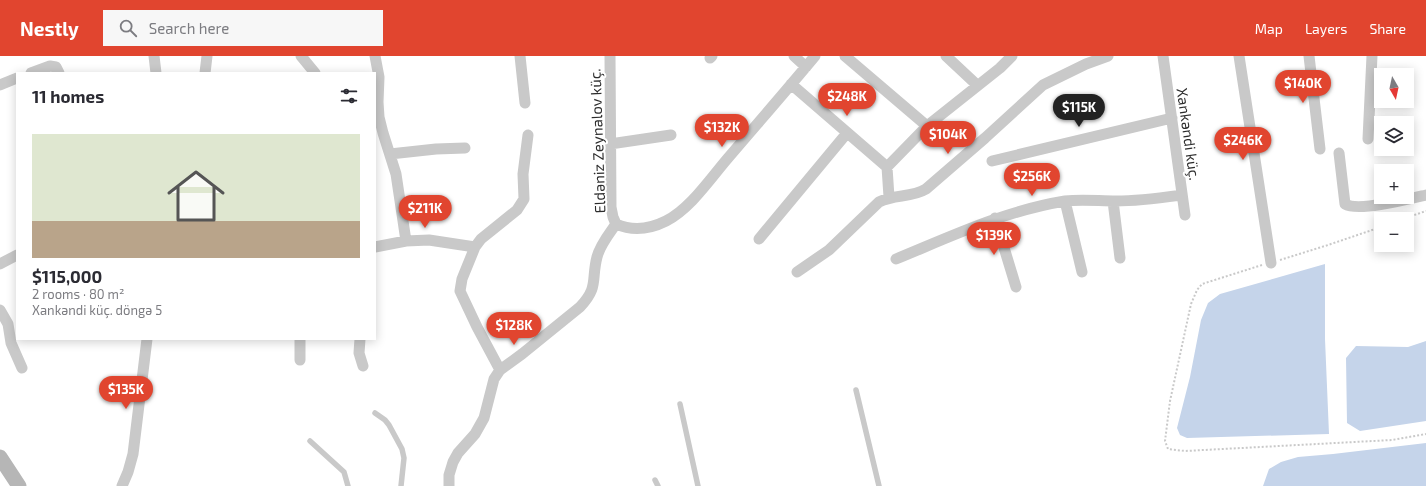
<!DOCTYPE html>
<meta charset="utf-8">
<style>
:root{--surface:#fff;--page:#f7f7f7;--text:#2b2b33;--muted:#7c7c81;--accent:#e1452f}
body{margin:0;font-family:"Exo 2",sans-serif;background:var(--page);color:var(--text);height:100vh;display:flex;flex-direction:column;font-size:15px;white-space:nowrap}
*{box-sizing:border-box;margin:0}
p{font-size:13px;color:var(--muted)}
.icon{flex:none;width:22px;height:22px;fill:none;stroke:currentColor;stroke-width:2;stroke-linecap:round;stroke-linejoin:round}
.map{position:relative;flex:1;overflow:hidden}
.sheet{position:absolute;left:16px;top:16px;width:360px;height:268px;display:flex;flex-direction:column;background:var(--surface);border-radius:0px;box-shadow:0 2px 10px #0003}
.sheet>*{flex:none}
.needle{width:26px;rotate:171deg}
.tools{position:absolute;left:1374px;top:12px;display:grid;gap:8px}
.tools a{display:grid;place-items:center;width:40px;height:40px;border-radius:0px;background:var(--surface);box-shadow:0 2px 10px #0003;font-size:20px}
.price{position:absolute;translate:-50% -34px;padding:0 9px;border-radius:14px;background:var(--accent);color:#fff;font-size:13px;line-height:26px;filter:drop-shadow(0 1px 2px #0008)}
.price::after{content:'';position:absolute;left:50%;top:24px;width:12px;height:9px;margin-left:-6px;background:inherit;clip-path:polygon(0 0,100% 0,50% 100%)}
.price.active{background:#222;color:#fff}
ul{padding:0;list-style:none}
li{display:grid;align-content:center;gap:8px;height:212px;padding:0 16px}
li span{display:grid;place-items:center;height:124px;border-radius:0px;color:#555}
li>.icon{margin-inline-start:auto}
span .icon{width:72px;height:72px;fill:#fffc;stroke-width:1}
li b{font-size:17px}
h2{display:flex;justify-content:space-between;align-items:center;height:48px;padding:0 16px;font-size:17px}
header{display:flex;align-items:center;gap:24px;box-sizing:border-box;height:56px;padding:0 20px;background:var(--accent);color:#fff}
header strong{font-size:19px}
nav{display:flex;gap:22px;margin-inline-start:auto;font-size:14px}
.search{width:280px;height:36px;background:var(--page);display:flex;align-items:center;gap:10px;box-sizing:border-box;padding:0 14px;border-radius:0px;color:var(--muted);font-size:15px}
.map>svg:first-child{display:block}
.water{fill:#c5d4ea}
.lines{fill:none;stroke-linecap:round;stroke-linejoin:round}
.path{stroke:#c9c9c9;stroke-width:2;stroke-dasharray:2 2;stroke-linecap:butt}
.lane{stroke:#c9c9c9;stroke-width:5.5}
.street{stroke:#c9c9c9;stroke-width:11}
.secondary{stroke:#b6b6b6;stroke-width:15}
.labels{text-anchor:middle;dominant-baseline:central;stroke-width:4;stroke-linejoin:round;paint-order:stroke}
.street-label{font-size:15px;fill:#2c2c2c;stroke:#fff}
</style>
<header>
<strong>Nestly</strong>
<div class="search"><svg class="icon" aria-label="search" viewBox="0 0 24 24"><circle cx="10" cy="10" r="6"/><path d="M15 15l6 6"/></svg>Search here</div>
<nav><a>Map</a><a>Layers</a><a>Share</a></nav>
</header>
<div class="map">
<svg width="1426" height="430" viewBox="0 0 1426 430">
<rect width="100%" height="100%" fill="#fff"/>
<path class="water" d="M1325 208V283L1329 378 1187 382 1180 379 1177 372 1190 321 1201 264 1208 247 1220 238Z
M1426 285V365L1360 375 1347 367 1346 302 1356 290 1408 291Z
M1426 387V430H1263L1269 413 1281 406 1298 401 1333 398Z"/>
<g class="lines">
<path class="path" d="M1403 163 1426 155
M1280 204 1328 189 1381 171
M1262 209 1202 228 1197 234 1191 248 1170 345 1165 385 1168 393 1185 395 1392 384 1426 378"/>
<path class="lane" d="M856 334 879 430
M680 348 698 430
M375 357 385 364 389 369 402 393 404 402 401 430
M310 385 344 416 348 430
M655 424 658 430"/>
<path class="street" d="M154 0 156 17
M301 0 315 17
M375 0 379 21 378 46 379 61 383 77 396 118 406 185
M520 0 525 47
M610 0 611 151 613 161 616 168
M794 0 806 11
M845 0 927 70
M946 0 977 29
M1163 0 1185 159
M1239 0 1271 207
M1309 0 1320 93
M710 2 712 0
M31 17 50 10 56 11 59 17
M205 17 207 0
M791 28 887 111
M0 29 17 22
M1368 83 1372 0
M610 88 671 79
M1339 97 1345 148C1358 156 1409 143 1426 139
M390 98 436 93 465 92
M992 105 1172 62
M889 141 887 111 927 70 1000 12 1012 0
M1065 145 1082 216
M1113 145 1120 202
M995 162 1016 231
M616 168C632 175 650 173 666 165 690 153 710 123 728 102 757 68 786 35 815 0
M759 183 847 77
M375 191 406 185 429 184 475 191
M896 203C952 180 1004 155 1065 145 1082 143 1099 145 1116 145 1139 145 1160 142 1182 139
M0 208 17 199
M797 216 829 194 879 146C895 138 911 142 926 133L985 82 1043 29 1086 8 1108 0
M0 254 8 268 11 287 22 312
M360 283 359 297 363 310
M300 304V283
M500 314 477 271 460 235 462 223 475 191 481 183 517 154 524 143 523 118 528 79
M122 430 128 416 133 398 147 283
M449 430V419L453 406 458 397 475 378 484 362 494 323 500 314 522 298 580 251C599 231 591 224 597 201 600 189 609 178 616 168"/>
<path class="secondary" d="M0 401 19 430"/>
</g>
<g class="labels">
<g class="street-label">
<text transform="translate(1189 78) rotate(82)">Xankəndi küç.</text>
<text transform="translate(597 85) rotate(-92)">Eldəniz Zeynalov küç.</text>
</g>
</g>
</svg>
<div class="tools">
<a><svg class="needle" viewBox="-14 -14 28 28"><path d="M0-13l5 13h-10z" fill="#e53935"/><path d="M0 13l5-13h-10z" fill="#7c7c81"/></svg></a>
<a><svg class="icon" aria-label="layers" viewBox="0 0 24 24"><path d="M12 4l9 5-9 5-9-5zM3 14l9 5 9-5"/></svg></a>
<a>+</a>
<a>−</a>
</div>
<b class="price" style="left:1303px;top:48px">$140K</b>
<b class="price" style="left:847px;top:61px">$248K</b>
<b class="price active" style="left:1079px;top:72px">$115K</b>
<b class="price" style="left:722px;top:92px">$132K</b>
<b class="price" style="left:948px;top:99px">$104K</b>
<b class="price" style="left:1243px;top:105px">$246K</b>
<b class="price" style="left:1032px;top:141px">$256K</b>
<b class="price" style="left:425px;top:173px">$211K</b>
<b class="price" style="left:994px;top:200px">$139K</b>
<b class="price" style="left:514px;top:290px">$128K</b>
<b class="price" style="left:126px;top:354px">$135K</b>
<section class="sheet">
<h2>11 homes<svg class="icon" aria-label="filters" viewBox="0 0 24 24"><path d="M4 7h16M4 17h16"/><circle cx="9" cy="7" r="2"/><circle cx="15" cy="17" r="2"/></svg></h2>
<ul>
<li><span style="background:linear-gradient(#dfe7d0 70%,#b9a48a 0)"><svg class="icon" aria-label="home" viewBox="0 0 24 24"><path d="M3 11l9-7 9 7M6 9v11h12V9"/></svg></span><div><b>$115,000</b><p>2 rooms · 80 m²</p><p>Xankəndi küç. döngə 5</p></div></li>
</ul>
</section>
</div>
